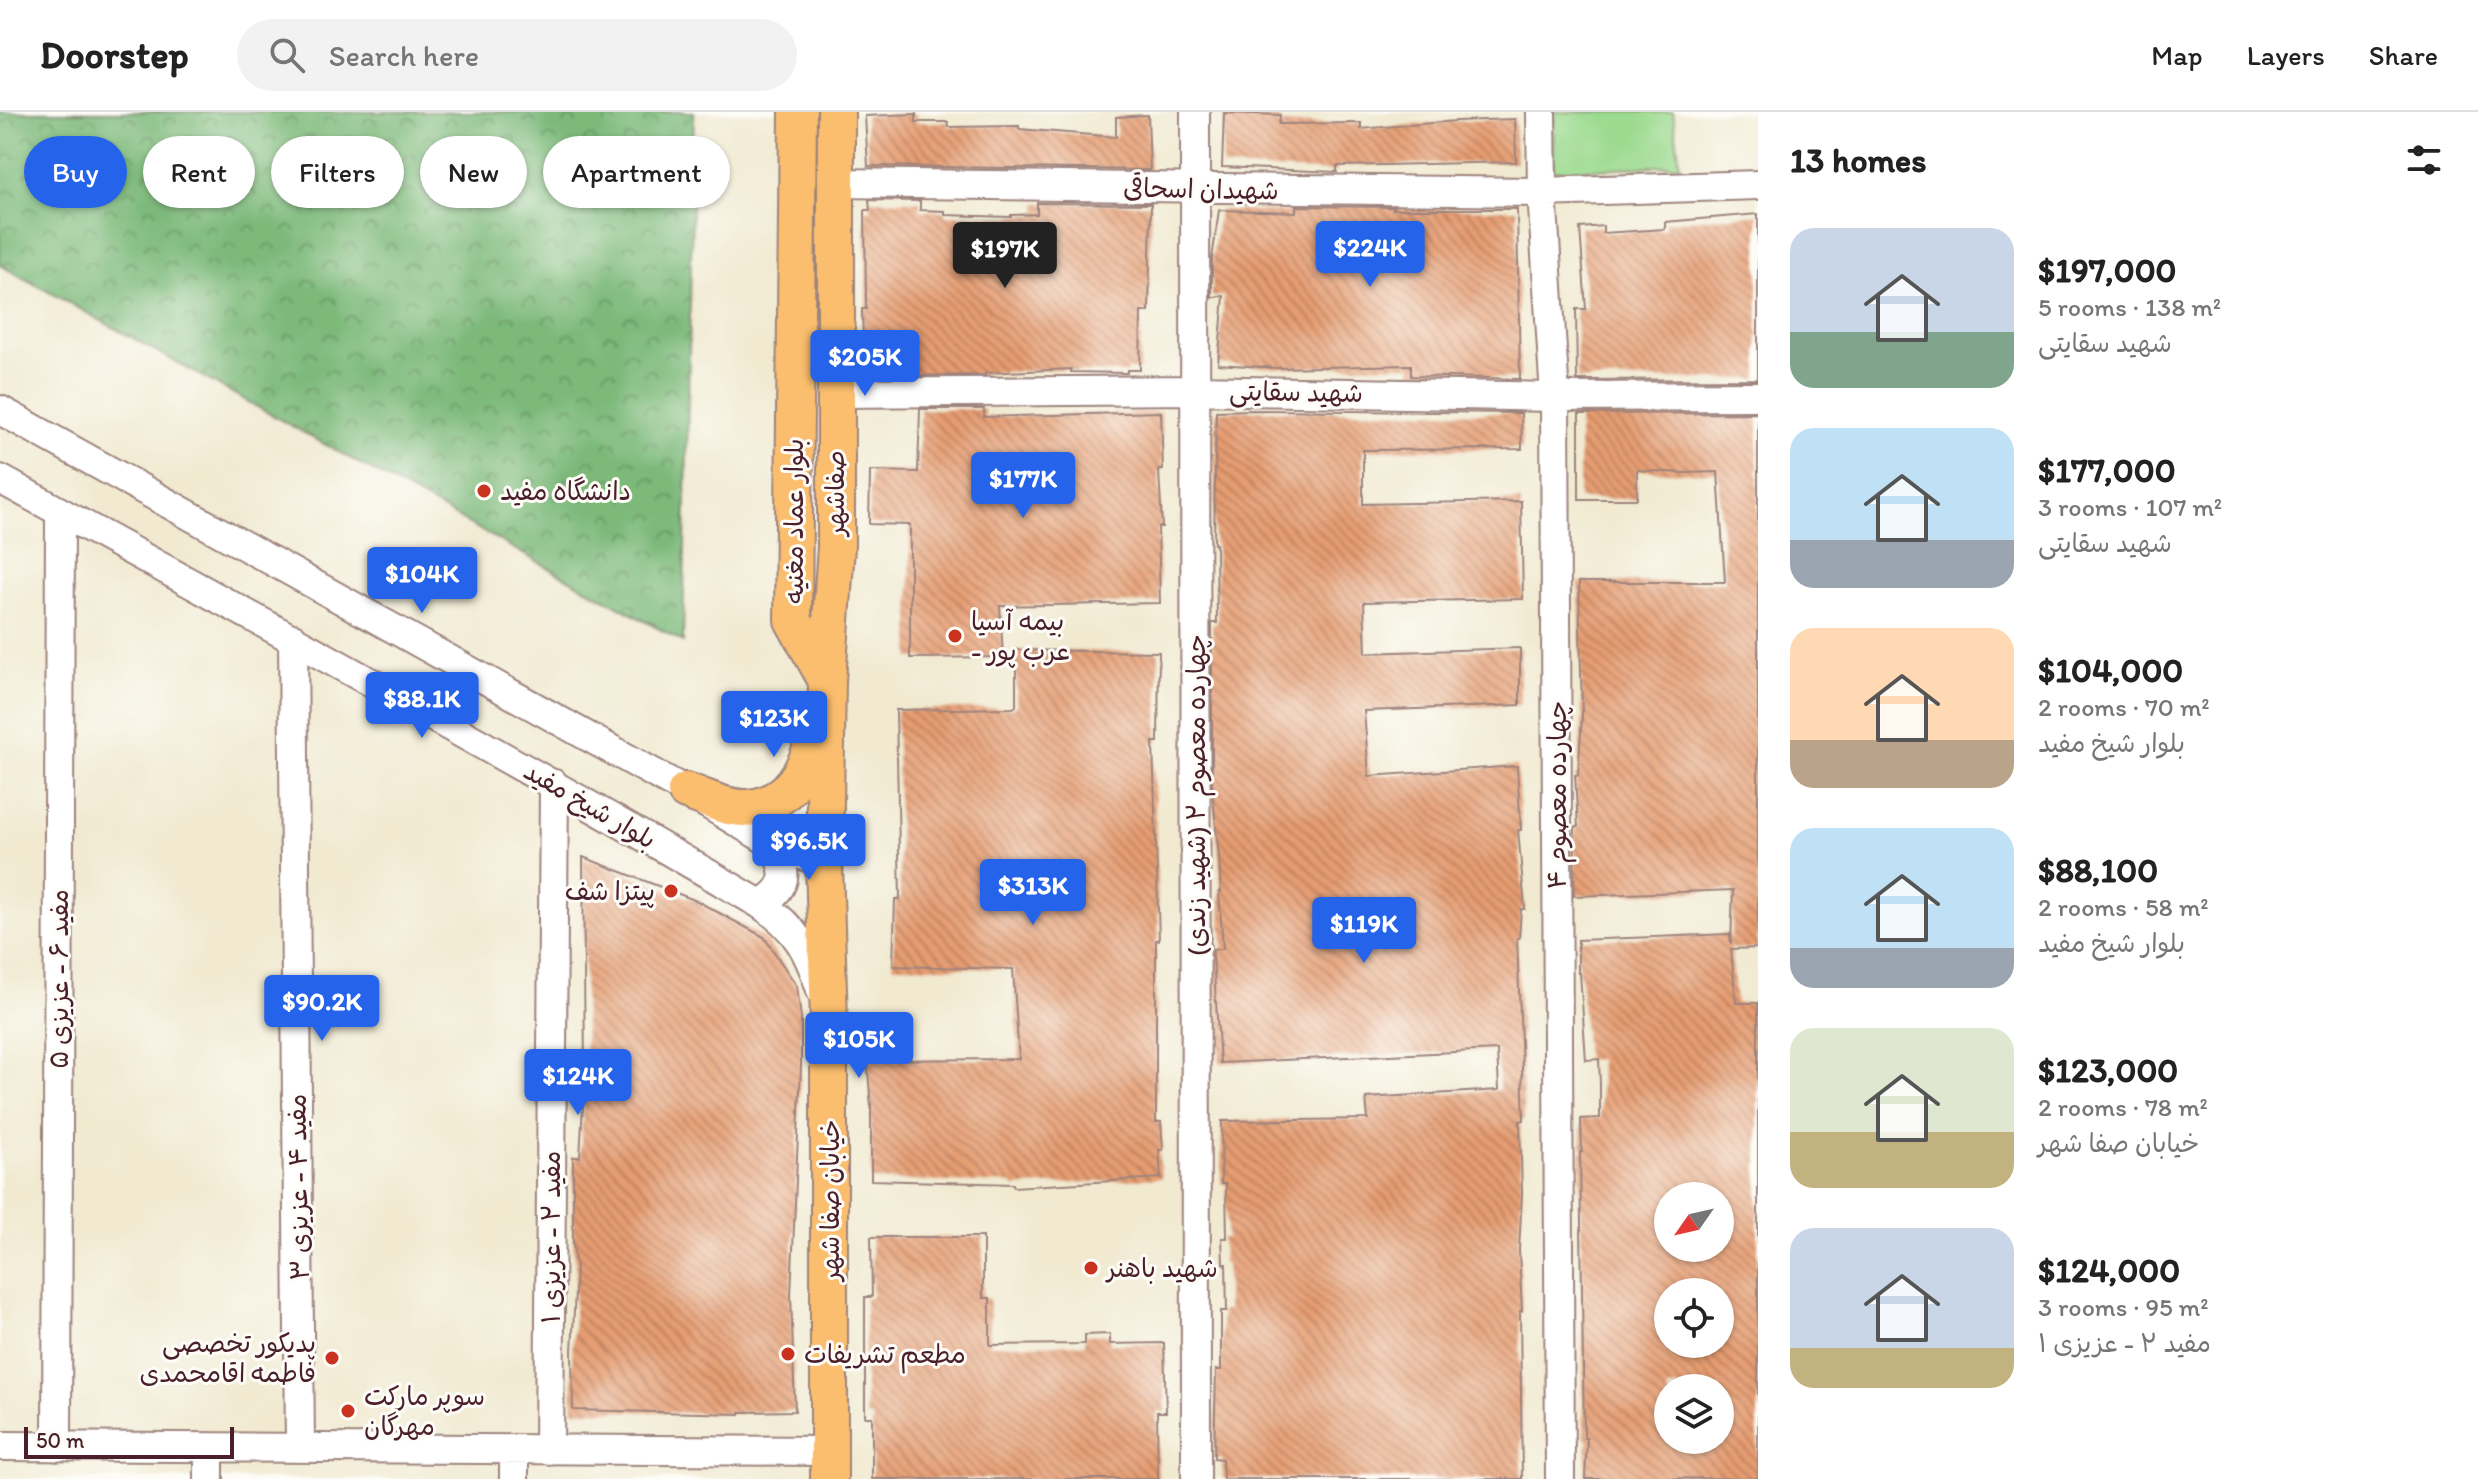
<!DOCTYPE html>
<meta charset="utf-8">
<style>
:root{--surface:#fff;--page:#f2f2f2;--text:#222;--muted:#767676;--line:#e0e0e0;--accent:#2563eb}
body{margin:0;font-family:Itim,"Playpen Sans Arabic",sans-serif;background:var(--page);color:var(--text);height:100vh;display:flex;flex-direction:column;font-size:30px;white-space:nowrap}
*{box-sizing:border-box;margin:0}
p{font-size:26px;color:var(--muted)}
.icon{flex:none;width:44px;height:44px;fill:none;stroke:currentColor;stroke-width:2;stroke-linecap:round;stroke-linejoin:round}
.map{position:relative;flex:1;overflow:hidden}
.side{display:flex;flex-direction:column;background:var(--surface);width:720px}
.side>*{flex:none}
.banner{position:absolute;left:24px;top:24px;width:760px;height:72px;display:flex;gap:16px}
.needle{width:52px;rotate:236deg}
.tools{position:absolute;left:1654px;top:1070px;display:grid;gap:16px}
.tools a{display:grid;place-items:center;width:80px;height:80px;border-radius:50%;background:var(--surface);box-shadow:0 2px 6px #0004;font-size:40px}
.scale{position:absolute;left:24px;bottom:20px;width:210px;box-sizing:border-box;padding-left:8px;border:4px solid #4a1f2b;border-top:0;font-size:22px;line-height:28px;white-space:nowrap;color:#4a1f2b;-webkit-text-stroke:6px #fdfcf7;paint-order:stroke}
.price{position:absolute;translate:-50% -68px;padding:0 18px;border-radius:8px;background:var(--accent);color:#fff;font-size:26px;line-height:52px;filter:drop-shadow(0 2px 4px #0008)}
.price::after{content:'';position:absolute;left:50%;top:48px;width:24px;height:18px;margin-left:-12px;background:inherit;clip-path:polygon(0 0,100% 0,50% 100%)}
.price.current{background:#222;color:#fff}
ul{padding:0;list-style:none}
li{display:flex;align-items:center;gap:24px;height:200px;padding:0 32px}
li span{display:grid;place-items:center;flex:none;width:224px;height:160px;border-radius:24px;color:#555}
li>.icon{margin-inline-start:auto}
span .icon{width:96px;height:96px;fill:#fffc;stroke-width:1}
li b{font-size:34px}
h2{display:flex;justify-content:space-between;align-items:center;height:96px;padding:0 32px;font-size:34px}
.chip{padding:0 28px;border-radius:36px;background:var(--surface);box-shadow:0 2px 6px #0004;font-size:28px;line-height:72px}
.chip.current{background:var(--accent);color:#fff}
header{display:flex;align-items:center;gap:48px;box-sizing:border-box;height:112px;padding:0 40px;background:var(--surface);border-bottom:2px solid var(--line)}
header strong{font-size:38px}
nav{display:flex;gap:44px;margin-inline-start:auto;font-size:28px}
.search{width:560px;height:72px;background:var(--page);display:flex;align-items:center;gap:20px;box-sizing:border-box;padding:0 28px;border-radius:44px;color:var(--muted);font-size:30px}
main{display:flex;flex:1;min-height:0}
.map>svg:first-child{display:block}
.green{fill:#9cda8f;stroke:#737c5d;stroke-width:2}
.forest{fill:url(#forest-crowns);stroke:#646c52;stroke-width:2}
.building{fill:url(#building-back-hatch);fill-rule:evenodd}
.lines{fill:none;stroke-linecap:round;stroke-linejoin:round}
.minor-casing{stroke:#9e847e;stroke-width:32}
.major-casing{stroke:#9e847e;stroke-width:40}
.minor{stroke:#fff;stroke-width:28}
.major{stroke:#fabe6e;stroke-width:36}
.poi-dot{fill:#c8321e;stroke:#fdfcf7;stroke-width:3}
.labels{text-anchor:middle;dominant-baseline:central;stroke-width:6;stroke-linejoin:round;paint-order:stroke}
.street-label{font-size:26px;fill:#4a1f2b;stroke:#fdfcf7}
.poi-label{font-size:26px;fill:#4a1f2b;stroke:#fdfcf7;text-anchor:start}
</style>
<header>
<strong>Doorstep</strong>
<div class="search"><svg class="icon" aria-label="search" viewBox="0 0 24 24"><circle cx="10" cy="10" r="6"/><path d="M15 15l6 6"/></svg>Search here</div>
<nav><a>Map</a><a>Layers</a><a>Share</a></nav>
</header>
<main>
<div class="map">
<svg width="1758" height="1367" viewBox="0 0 1758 1367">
<defs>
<pattern id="forest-crowns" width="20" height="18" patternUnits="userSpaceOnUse" patternTransform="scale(2)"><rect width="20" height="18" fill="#7dba7a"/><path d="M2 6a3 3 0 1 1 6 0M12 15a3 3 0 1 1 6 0" fill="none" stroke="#689764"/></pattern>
<pattern id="building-back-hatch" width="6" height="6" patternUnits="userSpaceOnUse" patternTransform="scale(2)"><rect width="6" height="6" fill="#e59c71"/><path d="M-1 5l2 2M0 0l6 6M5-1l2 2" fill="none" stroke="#bc7f5d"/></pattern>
</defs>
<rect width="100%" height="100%" fill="#fdfcf7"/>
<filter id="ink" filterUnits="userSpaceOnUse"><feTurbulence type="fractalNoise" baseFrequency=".0125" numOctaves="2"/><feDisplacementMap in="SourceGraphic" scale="16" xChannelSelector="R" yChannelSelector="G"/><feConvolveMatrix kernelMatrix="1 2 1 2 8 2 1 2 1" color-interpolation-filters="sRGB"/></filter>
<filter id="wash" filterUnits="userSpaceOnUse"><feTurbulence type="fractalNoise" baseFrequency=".006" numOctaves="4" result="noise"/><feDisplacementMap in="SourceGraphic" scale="32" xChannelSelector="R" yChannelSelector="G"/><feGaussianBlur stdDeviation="1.8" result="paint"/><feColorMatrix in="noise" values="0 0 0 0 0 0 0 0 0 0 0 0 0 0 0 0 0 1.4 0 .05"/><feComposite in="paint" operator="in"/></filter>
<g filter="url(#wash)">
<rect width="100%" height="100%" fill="#f1ead1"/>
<path class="green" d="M1554 0H1673L1680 53 1553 59Z"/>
<path class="forest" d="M0 0H694L683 530 0 153Z"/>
<g id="blocks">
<path class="building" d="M1224 1 1280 3 1279 12 1361 11V17L1456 9 1515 7 1516 50 1337 54V60L1222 55Z
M916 2V10H948L949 15 1019 14V17L1116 25V5L1148 3 1150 58 868 54 865 4Z
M869 88 920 89V98L945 99V103L1011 105V103L1037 102V91L1151 92 1149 200H1141L1140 258H1127V261L1071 260V257L985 261V263L864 264 862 197H866L865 98H870Z
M1296 94 1394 95 1393 97H1517L1520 267 1411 264V253L1277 256 1218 252 1224 184 1212 185V147L1219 98 1296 100Z
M1758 102V267L1577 268 1576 197H1586L1580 116 1603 114V121L1665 117V110Z
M920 297H984V305L1161 300 1163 358H1159L1162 415H1158L1160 491 1000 494 1003 545 910 546V413L869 412 870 359 918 360Z
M1253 298 1521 301 1522 337 1363 338V392L1521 389 1523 487 1364 490 1366 541 1520 536V593L1364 599 1369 664 1517 654 1521 718H1518L1525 797H1521L1519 826H1517L1524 1008 1520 1009 1522 1082 1519 1138 1522 1199H1520L1522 1367H1223L1222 1347 1214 1346 1216 1258H1221V1199H1227L1226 1152H1223L1222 1126H1227L1226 1072H1221L1222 1009 1368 1007 1366 986 1499 978 1497 938 1220 951 1213 844V837H1223L1219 780H1221L1219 744 1212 676V511H1217L1216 432H1214L1216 299Z
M1758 301V836L1731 837 1736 891H1758V1366L1585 1367 1587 1326H1584L1580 1040H1582L1581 1007 1600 1006V972L1599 947 1586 948 1580 861H1578V828L1730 822 1731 832 1733 778 1574 784 1575 715H1578L1575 663H1578L1582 604 1579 470H1725L1718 360 1681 361 1637 358V387H1579V302ZM1668 1084H1720V1136H1668ZM1668 1180H1720V1232H1668ZM1668 1276H1720V1329H1668Z
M1016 538 1159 540 1158 630H1153L1159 828H1156V1010H1161L1163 1038H1159L1161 1066 1014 1075 1013 1072 871 1068V994L867 948 1019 947 1013 857 893 854 895 787H900L896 598 1013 596 1016 594Z
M583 745 697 789 764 825 797 874 801 906V954L791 1183 795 1299 740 1300V1302L573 1298 572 1240 576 1158 573 1131V1045H580L585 959Z
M871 1125H983V1186H990V1233L1085 1232V1223L1110 1222V1232L1164 1231 1166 1300H1157L1158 1367H872V1305H865V1185H872Z"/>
</g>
</g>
<g filter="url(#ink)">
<use href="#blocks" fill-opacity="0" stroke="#9e847e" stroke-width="2"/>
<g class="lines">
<g class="minor-casing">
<path id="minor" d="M1195 0 1196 1367
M1541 0 1542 80 1555 285 1560 1367
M836 71 1542 80 1758 73
M835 281 1197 278 1555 285 1758 284
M0 298 686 679 770 730 824 752
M0 367C255 506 509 645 760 792 797 816 809 840 822 881
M293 526 300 1336
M760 792C791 775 788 756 770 730
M0 1334 829 1339
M57 1335 60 400
M514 1337V1367
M549 1338 554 672
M209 1367V1336"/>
</g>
<g class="major-casing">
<path id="major" d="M798 0 793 508 827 569
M686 679C704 685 727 697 747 696 789 694 809 654 816 618
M829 1367V909L824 752 827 569 836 434V0"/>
</g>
<use href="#minor" class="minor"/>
<use href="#major" class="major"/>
</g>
</g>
<g class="poi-dot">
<circle cx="484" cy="379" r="8"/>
<circle cx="955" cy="524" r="8"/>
<circle cx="671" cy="779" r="8"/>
<circle cx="1091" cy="1156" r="8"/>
<circle cx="788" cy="1242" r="8"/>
<circle cx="332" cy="1246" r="8"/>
<circle cx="348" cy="1299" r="8"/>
</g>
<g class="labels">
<g class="street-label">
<text transform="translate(1201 77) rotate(1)">شهیدان اسحاقی</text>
<text transform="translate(1296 280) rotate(1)">شهید سقایتی</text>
<text transform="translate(835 381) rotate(-90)">صفاشهر</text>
<text transform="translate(794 409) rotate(-90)">بلوار عماد مغنیه</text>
<text transform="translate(1196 683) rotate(-90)">چهارده معصوم ۲ (شهید زندی)</text>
<text transform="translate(1557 683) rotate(-90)">چهارده معصوم ۴</text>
<text transform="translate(590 693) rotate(30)">بلوار شیخ مفید</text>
<text transform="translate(59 867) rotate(-90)">مفید ۶ - عزیزی ۵</text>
<text transform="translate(298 1075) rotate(-91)">مفید ۴ - عزیزی ۳</text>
<text transform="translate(830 1088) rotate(-90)">خیابان صفا شهر</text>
<text transform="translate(551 1125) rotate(-90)">مفید ۲ - عزیزی ۱</text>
</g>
<g class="poi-label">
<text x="500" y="379">دانشگاه مفید</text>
<text x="971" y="509">بیمه آسیا<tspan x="971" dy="30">- عرب پور</tspan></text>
<text x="655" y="779" text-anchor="end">پیتزا شف</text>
<text x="1107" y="1156">شهید باهنر</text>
<text x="316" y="1231" text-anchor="end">پدیکور تخصصی<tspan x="316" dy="30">فاطمه اقامحمدی</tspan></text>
<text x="804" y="1242">مطعم تشريفات</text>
<text x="364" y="1284">سوپر مارکت<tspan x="364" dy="30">مهرگان</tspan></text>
</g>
</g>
</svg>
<div class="tools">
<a><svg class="needle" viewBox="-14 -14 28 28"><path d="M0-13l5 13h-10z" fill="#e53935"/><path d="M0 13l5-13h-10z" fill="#767676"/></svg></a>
<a><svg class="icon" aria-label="locate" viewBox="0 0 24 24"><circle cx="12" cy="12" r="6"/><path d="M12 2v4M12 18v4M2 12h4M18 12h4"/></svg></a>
<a><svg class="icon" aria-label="layers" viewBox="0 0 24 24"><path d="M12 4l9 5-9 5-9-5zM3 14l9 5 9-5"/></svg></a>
</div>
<div class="scale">50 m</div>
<b class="price" style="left:1370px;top:177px">$224K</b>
<b class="price current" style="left:1005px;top:178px">$197K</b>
<b class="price" style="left:865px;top:286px">$205K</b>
<b class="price" style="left:1023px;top:408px">$177K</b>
<b class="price" style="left:422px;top:503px">$104K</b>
<b class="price" style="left:422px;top:628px">$88.1K</b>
<b class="price" style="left:774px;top:647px">$123K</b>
<b class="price" style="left:809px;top:770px">$96.5K</b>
<b class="price" style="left:1033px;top:815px">$313K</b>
<b class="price" style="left:1364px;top:853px">$119K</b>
<b class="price" style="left:322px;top:931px">$90.2K</b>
<b class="price" style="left:859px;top:968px">$105K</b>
<b class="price" style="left:578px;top:1005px">$124K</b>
<div class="banner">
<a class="chip current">Buy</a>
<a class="chip">Rent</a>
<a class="chip">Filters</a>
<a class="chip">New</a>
<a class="chip">Apartment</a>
</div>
</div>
<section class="side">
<h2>13 homes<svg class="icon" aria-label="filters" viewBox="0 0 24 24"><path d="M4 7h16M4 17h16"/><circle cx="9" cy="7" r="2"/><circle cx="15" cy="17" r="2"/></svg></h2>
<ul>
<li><span style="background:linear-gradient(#c9d6e8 65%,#7fa58c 0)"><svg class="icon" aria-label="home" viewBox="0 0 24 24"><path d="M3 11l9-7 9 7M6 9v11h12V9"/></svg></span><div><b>$197,000</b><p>5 rooms · 138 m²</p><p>شهید سقایتی</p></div></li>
<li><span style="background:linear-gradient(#bfe0f5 70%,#9aa5b1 0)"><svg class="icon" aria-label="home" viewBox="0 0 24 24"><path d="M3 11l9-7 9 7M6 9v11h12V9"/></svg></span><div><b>$177,000</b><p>3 rooms · 107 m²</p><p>شهید سقایتی</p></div></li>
<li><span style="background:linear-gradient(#ffd9b3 70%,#b9a48a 0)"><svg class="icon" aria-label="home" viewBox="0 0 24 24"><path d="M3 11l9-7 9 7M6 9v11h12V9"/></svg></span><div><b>$104,000</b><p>2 rooms · 70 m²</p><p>بلوار شیخ مفید</p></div></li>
<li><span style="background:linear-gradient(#bfe0f5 75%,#9aa5b1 0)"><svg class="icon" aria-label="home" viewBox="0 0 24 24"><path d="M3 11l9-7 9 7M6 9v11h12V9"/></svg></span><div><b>$88,100</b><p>2 rooms · 58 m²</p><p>بلوار شیخ مفید</p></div></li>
<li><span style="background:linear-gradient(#dfe7d0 65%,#c2b280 0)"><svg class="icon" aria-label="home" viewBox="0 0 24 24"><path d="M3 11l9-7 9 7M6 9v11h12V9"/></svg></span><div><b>$123,000</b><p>2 rooms · 78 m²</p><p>خیابان صفا شهر</p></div></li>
<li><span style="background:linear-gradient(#c9d6e8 75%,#c2b280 0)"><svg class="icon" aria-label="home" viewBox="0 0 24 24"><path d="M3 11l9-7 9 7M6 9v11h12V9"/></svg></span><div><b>$124,000</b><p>3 rooms · 95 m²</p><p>مفید ۲ - عزیزی ۱</p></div></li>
</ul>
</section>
</main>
